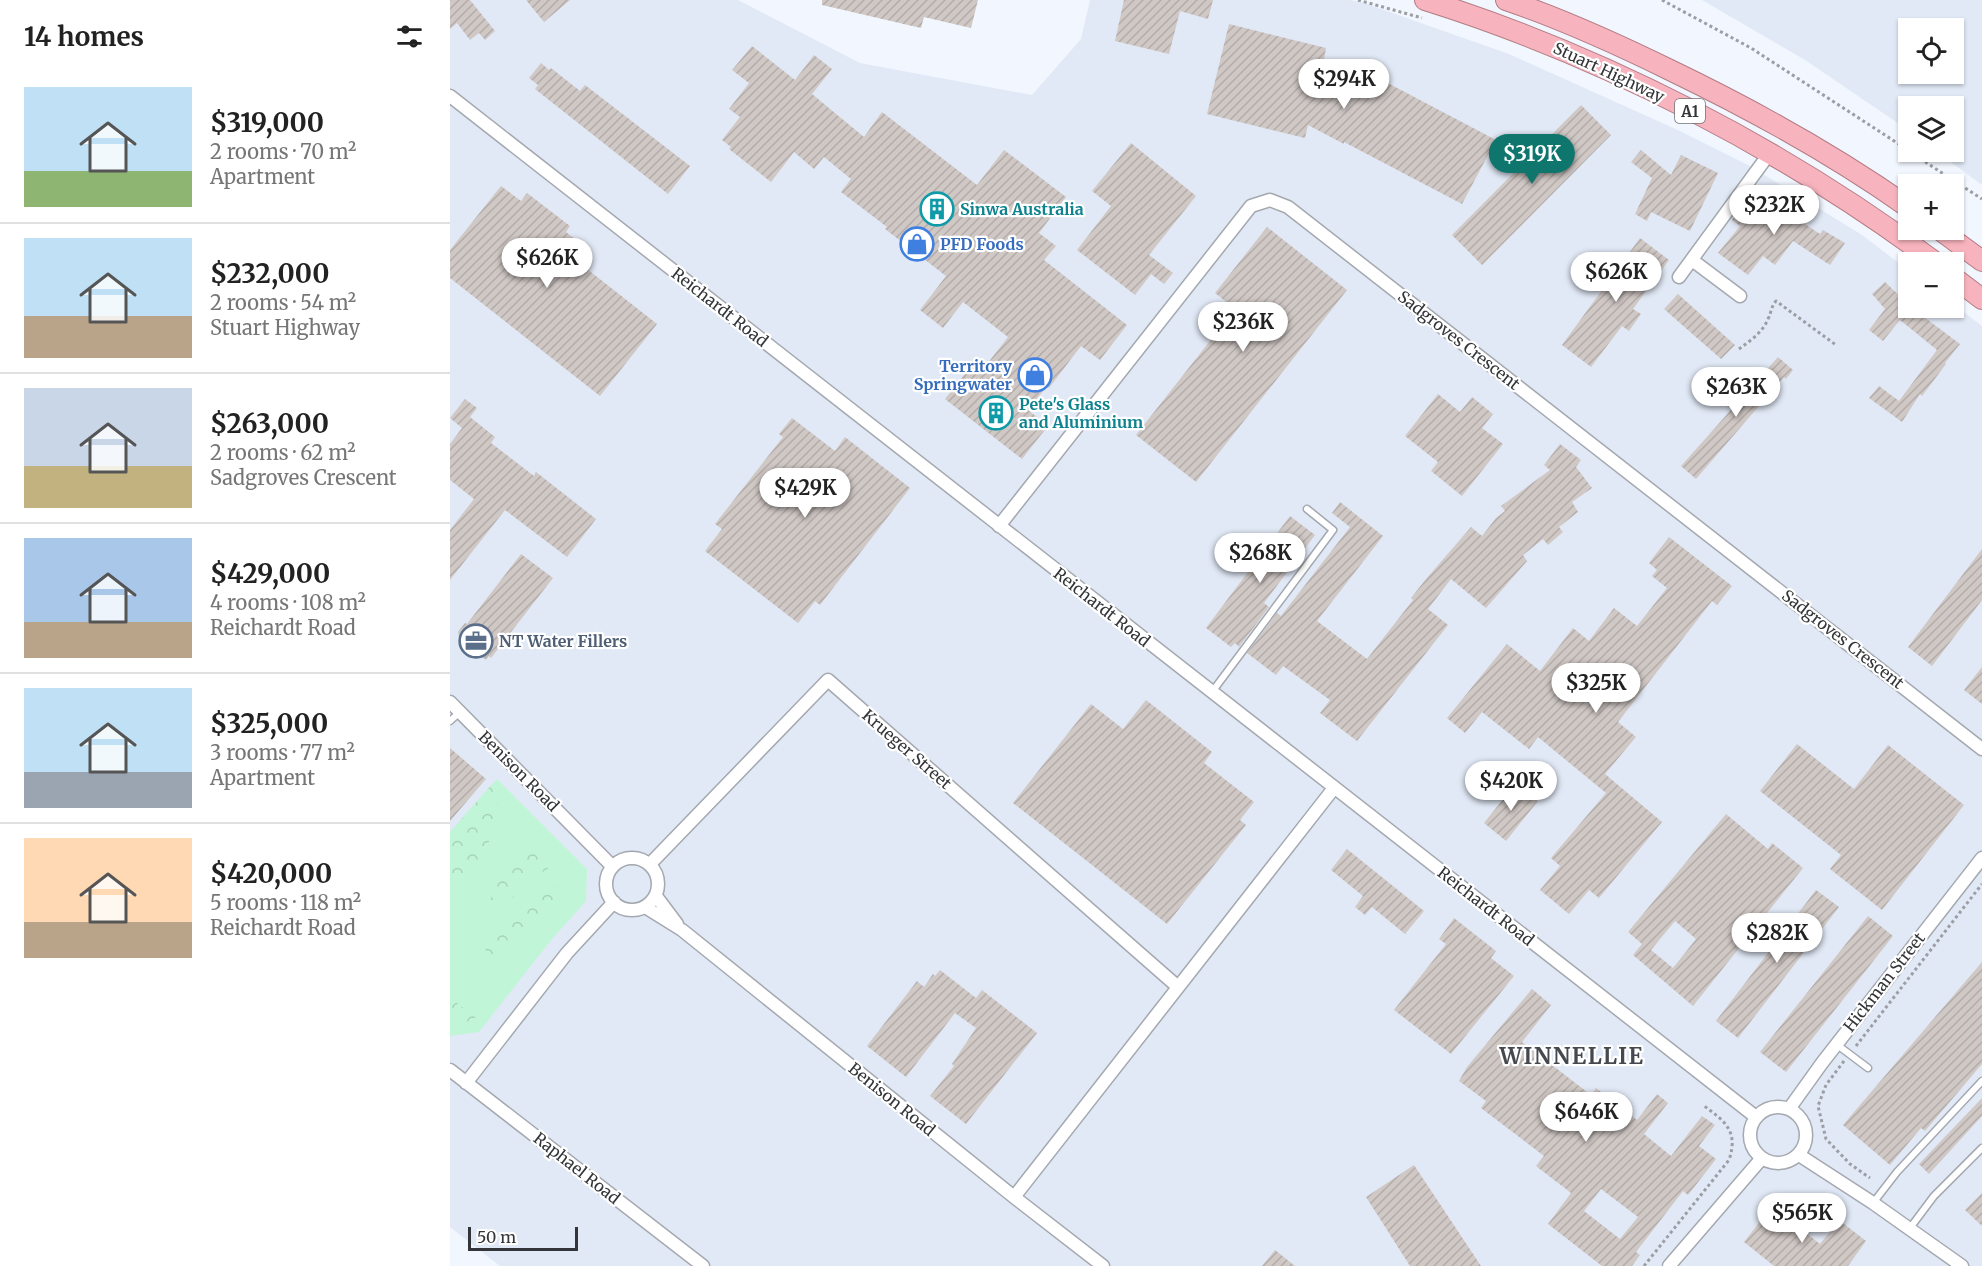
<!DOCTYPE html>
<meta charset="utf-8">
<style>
:root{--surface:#fff;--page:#f6f6f6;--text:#222;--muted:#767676;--line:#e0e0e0;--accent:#0f766e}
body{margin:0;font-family:Merriweather,serif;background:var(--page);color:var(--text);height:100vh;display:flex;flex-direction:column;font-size:22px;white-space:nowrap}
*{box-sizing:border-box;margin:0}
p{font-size:20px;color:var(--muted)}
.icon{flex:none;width:33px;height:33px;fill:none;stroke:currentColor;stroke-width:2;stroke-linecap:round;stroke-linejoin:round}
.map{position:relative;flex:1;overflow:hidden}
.side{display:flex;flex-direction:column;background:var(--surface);width:450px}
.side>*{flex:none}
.controls{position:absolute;left:1448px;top:18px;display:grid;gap:12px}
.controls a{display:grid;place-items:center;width:66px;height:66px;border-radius:0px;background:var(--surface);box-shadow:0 2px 4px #0004;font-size:30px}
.scale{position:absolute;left:18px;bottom:15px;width:110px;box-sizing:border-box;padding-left:6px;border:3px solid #333538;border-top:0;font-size:16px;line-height:21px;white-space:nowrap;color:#333538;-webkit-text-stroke:4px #fff;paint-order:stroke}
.price{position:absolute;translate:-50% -51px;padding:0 14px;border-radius:21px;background:#fff;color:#222;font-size:20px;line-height:39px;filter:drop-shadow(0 2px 3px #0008)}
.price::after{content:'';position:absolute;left:50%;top:36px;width:18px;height:14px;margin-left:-9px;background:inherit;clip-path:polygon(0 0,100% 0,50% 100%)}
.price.on{background:var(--accent);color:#fff}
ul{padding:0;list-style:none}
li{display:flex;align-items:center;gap:18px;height:150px;padding:0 24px}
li+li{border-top:2px solid var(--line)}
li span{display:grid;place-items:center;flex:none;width:168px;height:120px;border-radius:0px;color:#555}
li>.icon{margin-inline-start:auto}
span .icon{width:72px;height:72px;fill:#fffc;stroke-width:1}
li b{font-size:26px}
h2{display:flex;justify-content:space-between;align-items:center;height:72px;padding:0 24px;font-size:26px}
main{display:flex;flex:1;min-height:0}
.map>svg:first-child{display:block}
.built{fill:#e1e9f6;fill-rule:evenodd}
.grass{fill:#c1f5d7}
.forest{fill:url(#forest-crowns)}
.building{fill:url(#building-hatch);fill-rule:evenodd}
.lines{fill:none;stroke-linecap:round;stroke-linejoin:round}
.service-casing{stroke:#a4a8af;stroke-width:9}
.minor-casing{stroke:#a4a8af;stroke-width:15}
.trunk-casing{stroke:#b27c84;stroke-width:22}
.path{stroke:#9b9ea3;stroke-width:3;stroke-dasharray:3 3;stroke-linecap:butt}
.service{stroke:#fff;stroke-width:6}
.minor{stroke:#fff;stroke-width:12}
.trunk{stroke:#f8b4be;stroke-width:20}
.labels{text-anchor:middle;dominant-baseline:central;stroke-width:4.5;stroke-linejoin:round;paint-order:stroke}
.shield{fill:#fff;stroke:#707274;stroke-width:1.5}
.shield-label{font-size:15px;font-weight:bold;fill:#333538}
.street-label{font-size:16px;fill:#333538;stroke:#fff}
.culture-label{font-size:16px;font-weight:bold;fill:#0d838f;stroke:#fff;text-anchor:start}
.shop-label{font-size:16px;font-weight:bold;fill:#366cbe;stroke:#fff;text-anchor:start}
.service-label{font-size:16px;font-weight:bold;fill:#4e5e75;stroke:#fff;text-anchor:start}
.district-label{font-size:22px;font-weight:bold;letter-spacing:1.5px;fill:#45484e;stroke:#fff}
</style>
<main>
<section class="side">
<h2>14 homes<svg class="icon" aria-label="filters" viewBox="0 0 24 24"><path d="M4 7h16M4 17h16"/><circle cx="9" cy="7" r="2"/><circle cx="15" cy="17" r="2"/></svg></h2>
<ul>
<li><span style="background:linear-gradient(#bfe0f5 70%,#8fb573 0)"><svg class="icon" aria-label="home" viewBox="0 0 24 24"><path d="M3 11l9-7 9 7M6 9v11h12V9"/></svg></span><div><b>$319,000</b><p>2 rooms · 70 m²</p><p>Apartment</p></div></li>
<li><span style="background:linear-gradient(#bfe0f5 65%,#b9a48a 0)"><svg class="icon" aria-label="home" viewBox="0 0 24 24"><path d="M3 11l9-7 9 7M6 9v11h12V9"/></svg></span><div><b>$232,000</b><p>2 rooms · 54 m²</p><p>Stuart Highway</p></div></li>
<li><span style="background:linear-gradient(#c9d6e8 65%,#c2b280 0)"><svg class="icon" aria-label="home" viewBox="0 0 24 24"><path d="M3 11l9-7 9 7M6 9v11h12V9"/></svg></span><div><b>$263,000</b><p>2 rooms · 62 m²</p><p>Sadgroves Crescent</p></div></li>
<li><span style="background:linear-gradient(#a9c7e8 70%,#b9a48a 0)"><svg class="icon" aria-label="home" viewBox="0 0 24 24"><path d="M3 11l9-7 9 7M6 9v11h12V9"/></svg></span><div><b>$429,000</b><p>4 rooms · 108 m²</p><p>Reichardt Road</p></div></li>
<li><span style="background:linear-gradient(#bfe0f5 70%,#9aa5b1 0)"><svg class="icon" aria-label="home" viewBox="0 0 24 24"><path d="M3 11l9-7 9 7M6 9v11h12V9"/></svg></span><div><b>$325,000</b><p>3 rooms · 77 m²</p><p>Apartment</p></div></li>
<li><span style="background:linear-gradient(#ffd9b3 70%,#b9a48a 0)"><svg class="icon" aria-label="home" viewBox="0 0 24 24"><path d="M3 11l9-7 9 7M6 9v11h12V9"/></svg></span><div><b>$420,000</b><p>5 rooms · 118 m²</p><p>Reichardt Road</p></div></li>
</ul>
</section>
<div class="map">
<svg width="1532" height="1266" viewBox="0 0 1532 1266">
<defs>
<pattern id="forest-crowns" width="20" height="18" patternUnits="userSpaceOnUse" patternTransform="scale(1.5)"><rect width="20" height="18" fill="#c1f5d7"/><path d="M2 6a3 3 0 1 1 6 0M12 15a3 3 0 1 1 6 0" fill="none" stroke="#a6d3b9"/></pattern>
<pattern id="building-hatch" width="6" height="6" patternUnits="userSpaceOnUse" patternTransform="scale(1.5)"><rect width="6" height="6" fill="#d0c8c5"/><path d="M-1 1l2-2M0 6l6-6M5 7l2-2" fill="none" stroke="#b3acaa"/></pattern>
</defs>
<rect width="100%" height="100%" fill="#f2f6fe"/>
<path class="built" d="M0 0H288L410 63 582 95 631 39 640 0H900L914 3 1059 54 1230 131 1300 166 1412 235 1458 270V308H1503V304L1532 326V1266H50L0 1227Z
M1252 0H1532V185L1487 152H1503V106H1458V130L1355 60ZM1458 28H1503V74H1458Z"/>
<path class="grass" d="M47 779 137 869 136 901 102 939 29 1032 0 1036V832Z"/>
<path class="forest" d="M42 784 48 807 38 845 29 864 0 898V832Z
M76 849C88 852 94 857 100 867L75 884 62 899 40 904C43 879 64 869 76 849Z
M104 884 109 887 108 894 59 945 50 958 44 960 35 952C39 936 50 931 61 921 76 907 88 895 104 884Z
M11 983 16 986C16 995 7 1006 0 1011V990Z
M23 1003 30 1004 31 1008C28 1018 20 1023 10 1023V1008Z"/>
<path class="building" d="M0 0H20L45 31 35 40 29 33 20 40 7 23 0 29Z
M76 0H120L94 22Z
M372 0H528L521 28 474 17 471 28 372 5Z
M674 0H763L758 19 730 11 719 54 665 41Z
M779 24 876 48 873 65 932 80 1046 140 1012 204 894 142V144L858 125 855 138 757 114Z
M302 46 345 80 364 55 382 69 362 94 414 137 432 112 527 185 554 150 616 197 589 233 606 246 594 260 677 325 650 360 631 346 599 388 597 386 578 410 598 426 572 459 495 399 521 366 530 373 558 337 513 302 493 328 470 310 496 276 435 229 437 227 391 192 401 179 374 157 364 169 344 152 321 182 279 149 281 147 272 140 290 117 279 109 299 83 282 70Z
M91 63 99 70 101 68 130 91 135 85 240 166 218 194 85 89 88 85 79 78Z
M1131 105 1161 135 1032 265 1002 235Z
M681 143 746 196 699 255 723 273 714 284 701 274 685 295 627 250 661 206 642 191Z
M1191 150 1221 175 1231 155 1268 173 1240 231 1201 212 1197 221 1185 214 1202 178 1181 162Z
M51 186 71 201 77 193 120 226 116 232 127 241 118 254 207 324 150 396 0 278V250Z
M1318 191 1345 213 1343 216 1370 234 1373 230 1395 243 1380 265 1343 241 1325 265 1313 256 1298 275 1268 253 1290 226 1282 220 1296 203 1304 208Z
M817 227 897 290 746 482 686 435 785 309 765 293Z
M1190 238 1219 260 1183 309 1191 314 1179 331 1172 326 1141 367 1112 345Z
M1435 282 1458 304V308H1462L1510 344 1495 363 1496 364 1472 396 1470 394 1452 422 1419 398 1429 386 1449 401 1487 350 1450 320 1433 341 1419 330 1435 309 1422 294Z
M1228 294 1285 345 1271 359 1214 309Z
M1328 357 1343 370 1336 379 1334 377 1246 479 1231 466Z
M988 394 1010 412 1022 397 1043 414 1032 428 1053 444 1012 496 981 471 988 462 955 436Z
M15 399 27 408 20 417 45 437 41 443 84 476 86 472 146 519 117 557 55 510 0 580V530L24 499 0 480V444L12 428 0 418Z
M342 418 385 451 395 437 460 488 370 605 365 601 348 623 255 551 272 529 265 524 333 437 329 434Z
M1110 444 1131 460 1126 467 1142 488 1122 502 1128 512 1109 527 1113 532 1098 545 1093 539 1073 555 1077 561 1036 608 1001 579 978 609 998 625 907 741 870 713 880 700 833 666 826 675 797 653 827 613 831 616 900 527 882 513 890 502 933 536 867 621 917 659 963 600 961 598 976 579 1021 527 1032 536 1046 518 1055 511 1051 506 1100 470 1094 465Z
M840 516 865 535 814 603 819 607 789 647 785 643 781 647 756 628Z
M1219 537 1282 586 1267 605 1262 601 1168 722 1186 737 1155 774 1212 822 1149 898 1139 890 1119 914 1090 890 1110 866 1101 858 1156 793 1088 737 1079 749 1032 712 1015 733 997 718 1057 644 1090 671 1123 628 1139 641 1164 608 1187 626 1217 588 1202 576 1207 570 1199 563Z
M1532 549V600L1482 666 1458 647Z
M71 554 103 578 41 658 39 656 36 660 9 638 8 632 15 623 17 624Z
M1532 667V704L1514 690Z
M696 700 762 752 754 763 804 802 790 820 796 825 717 924 563 803 641 704 673 729Z
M1347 744 1404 789 1438 745 1514 805 1432 910 1380 869 1391 855 1310 791Z
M0 748 36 779 0 821Z
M1066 783 1088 801 1056 841 1034 823Z
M1276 814 1318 849 1322 843 1353 868 1243 1006 1183 955 1192 944 1178 932ZM1225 921 1246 939 1223 968 1201 950Z
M897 849 974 911 955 934 922 907 915 915 905 907 913 896 881 870Z
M1366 890 1389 907 1288 1038 1266 1021Z
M1418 916 1443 936 1336 1072 1310 1052Z
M1004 918 1046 951 1041 958 1064 976 1001 1054 944 1010 996 944 989 939Z
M1532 962V1064L1475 1131 1471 1128 1440 1165 1393 1125Z
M490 970 526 998 532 990 587 1033 516 1124 480 1096 504 1066 502 1064 526 1028 505 1013 456 1077 417 1046 467 981 474 987 483 974 485 976Z
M1082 989 1101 1005 1072 1042 1141 1095 1146 1088 1187 1120 1207 1094 1218 1103 1194 1134 1221 1156 1252 1116 1265 1125 1249 1146 1266 1159 1238 1195 1233 1191 1186 1252 1190 1255 1182 1266H1152L1098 1224 1121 1193 1086 1166 1094 1156 1031 1108 1036 1101 1009 1081 1017 1067ZM1151 1189 1188 1217 1170 1239 1134 1211Z
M1532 1098V1116L1479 1174 1469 1164Z
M964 1165 1031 1266H960L916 1197Z
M1532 1193V1226L1515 1210Z
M1322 1206 1370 1244 1389 1220 1416 1241 1398 1266H1324L1294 1242Z
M825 1250 845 1266H812Z"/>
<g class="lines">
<g class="service-casing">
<path id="service" d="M762 692 883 530 857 509
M0 721 10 712
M1386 1044 1418 1068
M1423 1203 1447 1172 1532 1081
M1460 1228 1484 1196 1532 1148"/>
</g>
<g class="minor-casing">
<path id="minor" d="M0 96 1306 1117
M1242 260 1290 296
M1229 277 1319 154
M549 526 801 206 820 200 838 207 1532 749
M0 702 162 866
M156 884a26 26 0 1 1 52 0a26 26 0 1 1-52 0Z
M200 864 378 680 728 987
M206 896 227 924
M195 907 232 930 564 1197 653 1266
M0 1070 253 1266
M16 1083 117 953 164 902
M1300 1135a28 28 0 1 1 56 0a28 28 0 1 1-56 0Z
M1339 1109 1372 1063 1532 858
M1349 1155 1423 1203 1512 1266
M564 1197 884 788
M1219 1266 1312 1158"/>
</g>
<g class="trunk-casing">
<path id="trunk" d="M975 0C1154 56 1335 150 1485 262
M1056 0C1112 19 1167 44 1220 70 1303 110 1383 154 1458 207
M1490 230 1532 261
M1503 277 1532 299"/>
</g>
<path class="path" d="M908 0 972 18
M1212 0 1301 48 1458 150
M1460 152 1532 199
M1289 349C1300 341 1313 332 1318 319 1322 311 1320 309 1326 301L1386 345
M1406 1046 1532 884
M1394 1061 1376 1085 1368 1106 1376 1139 1400 1164 1420 1178
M1194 1266 1279 1160C1289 1130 1274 1121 1253 1105"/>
<use href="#service" class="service"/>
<use href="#minor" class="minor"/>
<use href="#trunk" class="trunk"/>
</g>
<defs>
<g id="building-ring" transform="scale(1.725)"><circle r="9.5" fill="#fff" stroke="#0f9aa8" stroke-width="1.5"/><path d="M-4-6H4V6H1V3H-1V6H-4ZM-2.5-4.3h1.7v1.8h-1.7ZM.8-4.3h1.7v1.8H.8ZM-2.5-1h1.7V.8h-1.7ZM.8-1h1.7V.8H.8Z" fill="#0f9aa8"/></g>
<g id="shop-ring" transform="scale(1.725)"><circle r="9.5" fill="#fff" stroke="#3f7fe0" stroke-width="1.5"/><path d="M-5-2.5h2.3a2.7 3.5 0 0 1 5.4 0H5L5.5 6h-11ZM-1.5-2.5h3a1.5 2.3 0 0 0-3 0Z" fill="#3f7fe0"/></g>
<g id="office-ring" transform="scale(1.725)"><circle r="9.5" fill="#fff" stroke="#5c6f8a" stroke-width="1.5"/><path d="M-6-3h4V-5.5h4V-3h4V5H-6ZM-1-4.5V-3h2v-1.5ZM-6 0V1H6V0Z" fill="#5c6f8a"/></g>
</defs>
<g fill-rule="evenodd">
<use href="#building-ring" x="487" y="209"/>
<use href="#shop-ring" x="467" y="244"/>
<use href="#shop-ring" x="585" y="375"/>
<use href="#building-ring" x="546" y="413"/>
<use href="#office-ring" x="26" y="641"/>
</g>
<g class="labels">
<rect class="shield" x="1225" y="99" width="30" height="24" rx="4.5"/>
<g class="shield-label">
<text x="1240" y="111">A1</text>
</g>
<g class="street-label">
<text transform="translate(1159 72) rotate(25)">Stuart Highway</text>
<text transform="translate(270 307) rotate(38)">Reichardt Road</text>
<text transform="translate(1009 340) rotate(38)">Sadgroves Crescent</text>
<text transform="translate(652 607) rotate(38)">Reichardt Road</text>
<text transform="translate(1393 639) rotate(38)">Sadgroves Crescent</text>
<text transform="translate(457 749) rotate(41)">Krueger Street</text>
<text transform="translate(69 771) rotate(45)">Benison Road</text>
<text transform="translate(1036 906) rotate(38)">Reichardt Road</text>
<text transform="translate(1434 982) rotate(-52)">Hickman Street</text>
<text transform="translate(442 1099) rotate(39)">Benison Road</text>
<text transform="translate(127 1168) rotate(38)">Raphael Road</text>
</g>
<g class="culture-label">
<text x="510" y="209">Sinwa Australia</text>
<text x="569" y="404">Pete's Glass<tspan x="569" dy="18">and Aluminium</tspan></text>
</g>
<g class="shop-label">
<text x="490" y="244">PFD Foods</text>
<text x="562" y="366" text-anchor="end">Territory<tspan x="562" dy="18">Springwater</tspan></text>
</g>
<g class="service-label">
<text x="49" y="641">NT Water Fillers</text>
</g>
<g class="district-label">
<text x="1122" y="1056">WINNELLIE</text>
</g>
</g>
</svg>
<div class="controls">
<a><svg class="icon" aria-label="locate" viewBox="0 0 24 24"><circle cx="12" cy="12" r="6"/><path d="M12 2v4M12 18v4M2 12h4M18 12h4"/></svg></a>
<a><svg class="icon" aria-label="layers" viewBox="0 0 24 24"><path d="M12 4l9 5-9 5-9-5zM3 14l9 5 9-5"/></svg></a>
<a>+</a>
<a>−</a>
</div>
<div class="scale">50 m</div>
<b class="price" style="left:894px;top:110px">$294K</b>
<b class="price on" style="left:1082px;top:185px">$319K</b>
<b class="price" style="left:1324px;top:236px">$232K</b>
<b class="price" style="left:97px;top:289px">$626K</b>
<b class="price" style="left:1166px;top:303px">$626K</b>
<b class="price" style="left:793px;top:353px">$236K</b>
<b class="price" style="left:1286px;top:418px">$263K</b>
<b class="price" style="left:355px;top:519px">$429K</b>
<b class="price" style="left:810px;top:584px">$268K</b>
<b class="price" style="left:1146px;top:714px">$325K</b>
<b class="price" style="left:1061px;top:812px">$420K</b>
<b class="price" style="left:1327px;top:964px">$282K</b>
<b class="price" style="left:1136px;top:1143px">$646K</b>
<b class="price" style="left:1352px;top:1244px">$565K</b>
</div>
</main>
